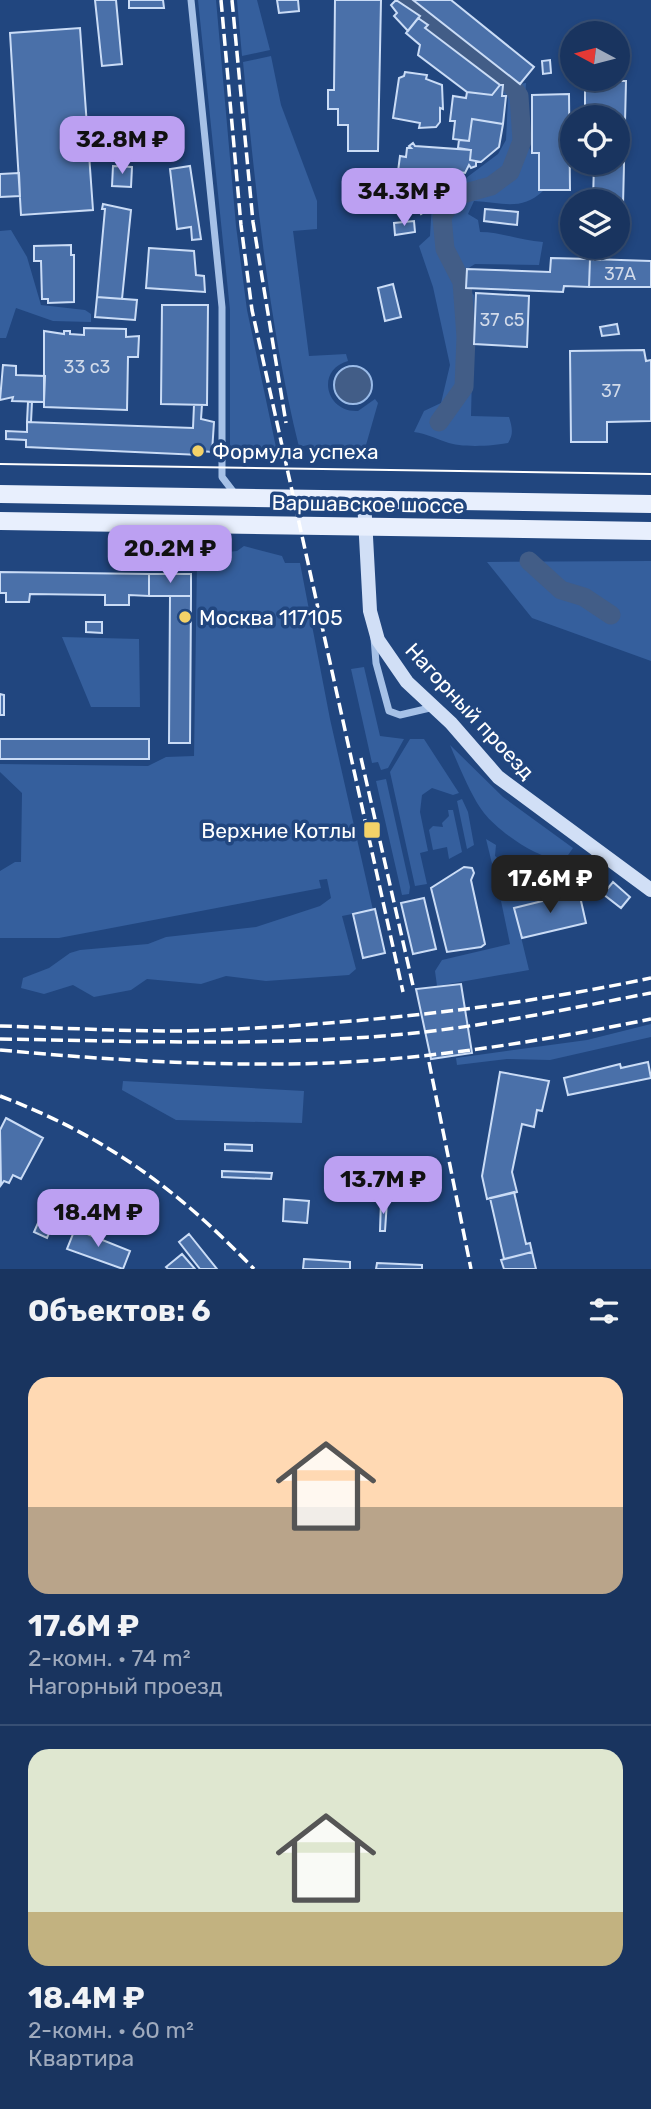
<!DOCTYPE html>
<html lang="ru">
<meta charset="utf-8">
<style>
:root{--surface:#19345f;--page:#263f68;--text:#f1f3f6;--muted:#9faabd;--line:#374f74;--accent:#bca0f2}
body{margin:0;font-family:Rubik,sans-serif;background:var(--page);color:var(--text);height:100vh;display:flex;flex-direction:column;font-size:26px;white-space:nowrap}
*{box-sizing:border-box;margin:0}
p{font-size:23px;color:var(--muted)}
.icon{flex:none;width:38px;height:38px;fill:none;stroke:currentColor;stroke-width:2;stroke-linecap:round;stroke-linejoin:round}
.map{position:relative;height:1269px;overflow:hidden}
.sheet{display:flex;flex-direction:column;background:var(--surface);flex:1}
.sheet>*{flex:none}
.needle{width:46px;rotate:277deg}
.fabs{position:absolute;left:560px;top:21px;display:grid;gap:14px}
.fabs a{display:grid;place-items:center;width:70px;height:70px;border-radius:50%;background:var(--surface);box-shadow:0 4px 10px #0003,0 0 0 2px var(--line);font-size:35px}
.price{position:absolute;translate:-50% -60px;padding:0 16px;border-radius:14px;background:var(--accent);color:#111;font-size:23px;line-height:46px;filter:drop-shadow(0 2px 4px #0008)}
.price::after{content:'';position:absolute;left:50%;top:42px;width:21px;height:16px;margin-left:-10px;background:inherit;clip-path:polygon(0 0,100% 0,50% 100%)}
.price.active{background:#222;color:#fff}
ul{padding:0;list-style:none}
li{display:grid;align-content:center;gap:14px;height:371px;padding:0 28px}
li+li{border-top:2px solid var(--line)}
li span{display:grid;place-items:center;height:217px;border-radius:21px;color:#555}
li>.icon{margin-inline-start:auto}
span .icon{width:126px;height:126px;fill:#fffc;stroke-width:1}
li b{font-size:30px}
h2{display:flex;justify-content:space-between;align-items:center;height:84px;padding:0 28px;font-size:30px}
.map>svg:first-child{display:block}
.green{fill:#355f9d}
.water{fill:#425d87;stroke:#9abbe8;stroke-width:2}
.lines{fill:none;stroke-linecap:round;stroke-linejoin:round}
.river{stroke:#425d87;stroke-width:19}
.building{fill:#4a70a9;stroke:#cadcf6;stroke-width:2}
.street{stroke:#a6c1e7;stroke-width:7}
.secondary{stroke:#d1dff6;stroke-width:14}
.primary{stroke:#e8effd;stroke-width:18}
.tram{stroke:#fff;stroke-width:2}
.rail{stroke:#fff;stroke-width:3.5;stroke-dasharray:12 5;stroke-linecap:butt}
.poi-dot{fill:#f4d268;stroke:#21467f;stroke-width:2.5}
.labels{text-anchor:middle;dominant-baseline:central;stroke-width:7;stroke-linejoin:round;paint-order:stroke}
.number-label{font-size:18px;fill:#d2dbea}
.poi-label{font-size:21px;fill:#fff;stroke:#21467f;text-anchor:start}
.street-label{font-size:21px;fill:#fff;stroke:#21467f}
</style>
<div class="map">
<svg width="651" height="1269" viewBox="0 0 651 1269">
<rect width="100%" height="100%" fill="#21467f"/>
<path class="green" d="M198 0H216L236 226 247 310 277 452 257 451V458H233L230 453V310Z
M237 0H257L270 50 242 56Z
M462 42 519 84 526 83 523 136 532 153 538 154 539 190 543 191C521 212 500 202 474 201L468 214 478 220 480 232C502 232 521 241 543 242L539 265 475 264 467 269 466 288 474 295 471 416 509 417C512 427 514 434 508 443 493 446 461 448 446 442 434 438 427 434 414 432L424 411 441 403 450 365 433 287 419 246 430 236 432 203 440 185 458 184 498 154 506 140 508 98 504 94V84L455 50 456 44Z
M271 56 281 105 317 201V229L293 231 309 356 346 354 348 361C315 370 326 413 358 411L375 399 378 403 362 459H310L308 445 299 447C268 320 256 192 243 62Z
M11 230 27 257 41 305 85 310 91 314V322L53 321 16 308 6 338H0V231Z
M244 546 282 556 285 563H300L330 719 373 910 342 916 356 969 349 975 266 981 226 976 201 984 147 979 131 990 94 997 73 985 44 994 21 988 23 978 49 968 70 953 80 950 148 944 166 937 256 927 320 906 331 898 327 879 319 880 321 888 59 938H0V871L15 862H21L22 793 0 772V764L148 766 166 757 194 756 197 563 201 562V555L237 551Z
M651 561V661L532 618 487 562Z
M62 637 139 639 140 707H91Z
M364 667 380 736 404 739 388 768 381 770 378 762 372 763 351 669Z
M410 739H424L459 793 453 795 432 788 422 795 420 812 428 851 420 853 427 884 415 886 390 772Z
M450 745 503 797 573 848 566 858C544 865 498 831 484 813 472 798 458 764 450 745Z
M386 779 410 887 409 894 402 895 376 781Z
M462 799 468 812 474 845 467 849 457 801Z
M448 810H453L462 852 449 859 447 847 433 850 429 830 433 826 443 827 442 823 449 816Z
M486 839 496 845 495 856 540 888 500 897 499 892 511 889 509 877 496 880Z
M566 887 568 895 514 908 529 970 437 986 435 971 442 960 510 944 501 901Z
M651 1024V1037L550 1060 507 1059 457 1065 456 1058 587 1040Z
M123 1081 304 1091 302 1123 176 1120 122 1090Z"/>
<path class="water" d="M334 385a19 19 0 1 1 38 0a19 19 0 1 1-38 0Z"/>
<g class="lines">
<path class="river" d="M405 0 507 79 519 96 522 141 510 172 491 186 455 196 442 217 445 249 462 282 466 337 464 387 439 422
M529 561 561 590 584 597 611 615"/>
</g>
<path class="building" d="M95 0H116L122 64 102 66Z
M129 0H163L164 8H129Z
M277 0H298L299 11 279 13Z
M335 0H381L378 151H348V125H338V109H328V90H334Z
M396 0 420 16 408 31 394 16 397 13 391 5Z
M413 0H451L534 67 520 84Z
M418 18 428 25 425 28 500 85 492 95 467 92 418 55 420 45 406 33Z
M80 28 93 210 21 215 10 33Z
M550 60 551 73 543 74 542 61Z
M405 72 427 75 426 79 442 85 443 109 440 108V122L436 127 419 128 420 123 393 118 399 78 404 76Z
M585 81H626L622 247H608H618V201H593L594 163H618V117H596V111H585Z
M500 85H503L502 96H506L503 124 472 119 469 141 453 139 455 121H450L453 96 466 98 467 92 492 95Z
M569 94 570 190H539V153H532V95Z
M472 119 503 124 499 147 481 162 470 160 471 150 458 148 459 140 469 141Z
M413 143 415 146 471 150 470 160 476 161V166L471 168 469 165 465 173 459 172 458 180 444 179 443 185 430 183 429 187 418 188 402 186 403 180 397 179 400 156 406 157 407 148H411L409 146Z
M113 166 132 167 131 187 112 186Z
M190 166 201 239 192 240 191 227 177 229 170 169Z
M19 173 20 196 0 197V174Z
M423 195 430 208 421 214 413 200Z
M103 204 131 210 122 299 97 297 105 209H102Z
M485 209 518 212 517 225 484 221Z
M414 221 415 232 395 235 394 223Z
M71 245V255H74V302L48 303V299H42L41 261H34V246Z
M594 247H601L600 260H594Z
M149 248 194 251 196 275 204 276 205 292 146 288Z
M551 258 590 259 589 287 564 286 563 292 466 288 467 269 550 272Z
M590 259 651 261V287H589Z
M393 284 401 317 385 321 378 288Z
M476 293 529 296 527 347 474 344Z
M97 297 137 300 135 320 95 317Z
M162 305H208L207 405 161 404Z
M617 324 619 334 602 336 600 327Z
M84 328 126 329V337L139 336 138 357H128L127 410 44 407V331L64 334V331H70V334L84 335Z
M644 350 646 361 651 360V421L607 422V442H571L570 351Z
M3 365 16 366V375L45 376 44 402 12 401 13 397 0 400Z
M28 402H32L31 422H27Z
M194 405H202L201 419 214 422 212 452 201 451 200 455 26 447V440L6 439V431L27 432V422L193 428Z
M0 572 149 574V596L129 595V605H105V595L30 594 29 602H6V593H0Z
M149 574H191V596H149Z
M170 596H191L190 743H169Z
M86 622H102V633L86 632Z
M0 694 4 695V715H0Z
M0 739H149V759H0Z
M464 867 472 868 474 873 471 880 485 944 481 947 447 952 431 888Z
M613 882 630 897 621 908 603 894Z
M579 892 586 923 522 938 514 908Z
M424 898 436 949 413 954 401 903Z
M375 909 385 953 363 958 353 914Z
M461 984 472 1053 431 1059 416 989Z
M648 1062 651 1078 568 1095 564 1078 620 1064 621 1068Z
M500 1072 549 1081 542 1111 537 1110 534 1127 522 1124 512 1172 517 1192 487 1199 482 1176Z
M6 1118 43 1138 21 1179 13 1175 9 1183 4 1181 1 1185 0 1130Z
M225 1144 252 1145V1151L225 1150Z
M383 1160H389L387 1194H382Z
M222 1171 272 1173 271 1179 222 1177Z
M514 1192 526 1244 530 1243 532 1252 504 1259 490 1198Z
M50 1196 63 1201 47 1238 34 1232Z
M284 1199 309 1201 307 1223 283 1221Z
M381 1201H387L385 1231H380Z
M75 1229 130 1251 123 1269 67 1249Z
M189 1234 217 1269H200L179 1242Z
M532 1252 536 1269H504L501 1260Z
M182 1254 195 1269H168L166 1267Z
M304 1259 350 1262V1269H303Z
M377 1263 422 1265V1269H376Z"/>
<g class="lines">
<path class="street" d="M191 0 222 307V477L235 494
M374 638 376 663 389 711 400 715 434 707"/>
<path class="secondary" d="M364 500 370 611 378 640 407 682 451 723 498 777 651 890"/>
<path class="primary" d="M0 494 651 504
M0 521 651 531"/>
<path class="tram" d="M0 464 651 474"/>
<path class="rail" d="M221 0 241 225 252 310 403 992
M232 0 253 222 286 423
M361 758 414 990
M0 1026C72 1028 146 1033 218 1030 363 1023 509 1008 651 978
M0 1039C128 1041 256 1046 383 1036 473 1029 562 1010 651 993
M0 1050C96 1059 191 1065 287 1064 409 1063 532 1043 651 1019
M429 1062 471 1269
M0 1096C105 1136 176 1188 254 1269"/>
</g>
<g class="poi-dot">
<circle cx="198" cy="451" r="7"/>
<circle cx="185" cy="617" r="7"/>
<rect x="363" y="821" width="18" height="18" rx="3.5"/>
</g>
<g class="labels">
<g class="number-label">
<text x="620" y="274">37А</text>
<text x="502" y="320">37 с5</text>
<text x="87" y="367">33 с3</text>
<text x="611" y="391">37</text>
</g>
<g class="poi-label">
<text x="212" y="451">Формула успеха</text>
<text x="199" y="617">Москва 117105</text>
<text x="356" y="830" text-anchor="end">Верхние Котлы</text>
</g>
<g class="street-label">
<text transform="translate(368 504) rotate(1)">Варшавское шоссе</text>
<text transform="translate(470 711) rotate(47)">Нагорный проезд</text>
</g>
</g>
</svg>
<div class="fabs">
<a><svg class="needle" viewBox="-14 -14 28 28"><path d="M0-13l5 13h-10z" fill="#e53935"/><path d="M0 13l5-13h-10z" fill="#9faabd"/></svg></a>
<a><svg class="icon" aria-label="locate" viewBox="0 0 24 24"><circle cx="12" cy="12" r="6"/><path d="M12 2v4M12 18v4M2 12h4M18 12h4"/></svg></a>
<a><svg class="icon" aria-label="layers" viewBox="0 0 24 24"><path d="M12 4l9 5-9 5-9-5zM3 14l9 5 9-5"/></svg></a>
</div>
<b class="price" style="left:122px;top:176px">32.8M ₽</b>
<b class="price" style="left:404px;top:228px">34.3M ₽</b>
<b class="price" style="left:170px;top:585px">20.2M ₽</b>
<b class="price active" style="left:550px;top:915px">17.6M ₽</b>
<b class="price" style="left:383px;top:1216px">13.7M ₽</b>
<b class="price" style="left:98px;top:1249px">18.4M ₽</b>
</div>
<section class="sheet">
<h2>Объектов: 6<svg class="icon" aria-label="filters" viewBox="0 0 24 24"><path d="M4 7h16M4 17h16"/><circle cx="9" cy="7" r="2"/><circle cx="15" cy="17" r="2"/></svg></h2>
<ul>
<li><span style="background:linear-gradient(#ffd9b3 60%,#b9a48a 0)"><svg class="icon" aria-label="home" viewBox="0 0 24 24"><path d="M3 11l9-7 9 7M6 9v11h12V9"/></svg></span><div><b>17.6M ₽</b><p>2-комн. · 74 m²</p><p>Нагорный проезд</p></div></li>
<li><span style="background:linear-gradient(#dfe7d0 75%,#c2b280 0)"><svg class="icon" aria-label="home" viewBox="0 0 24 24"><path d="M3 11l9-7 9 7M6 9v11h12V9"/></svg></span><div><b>18.4M ₽</b><p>2-комн. · 60 m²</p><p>Квартира</p></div></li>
</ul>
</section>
